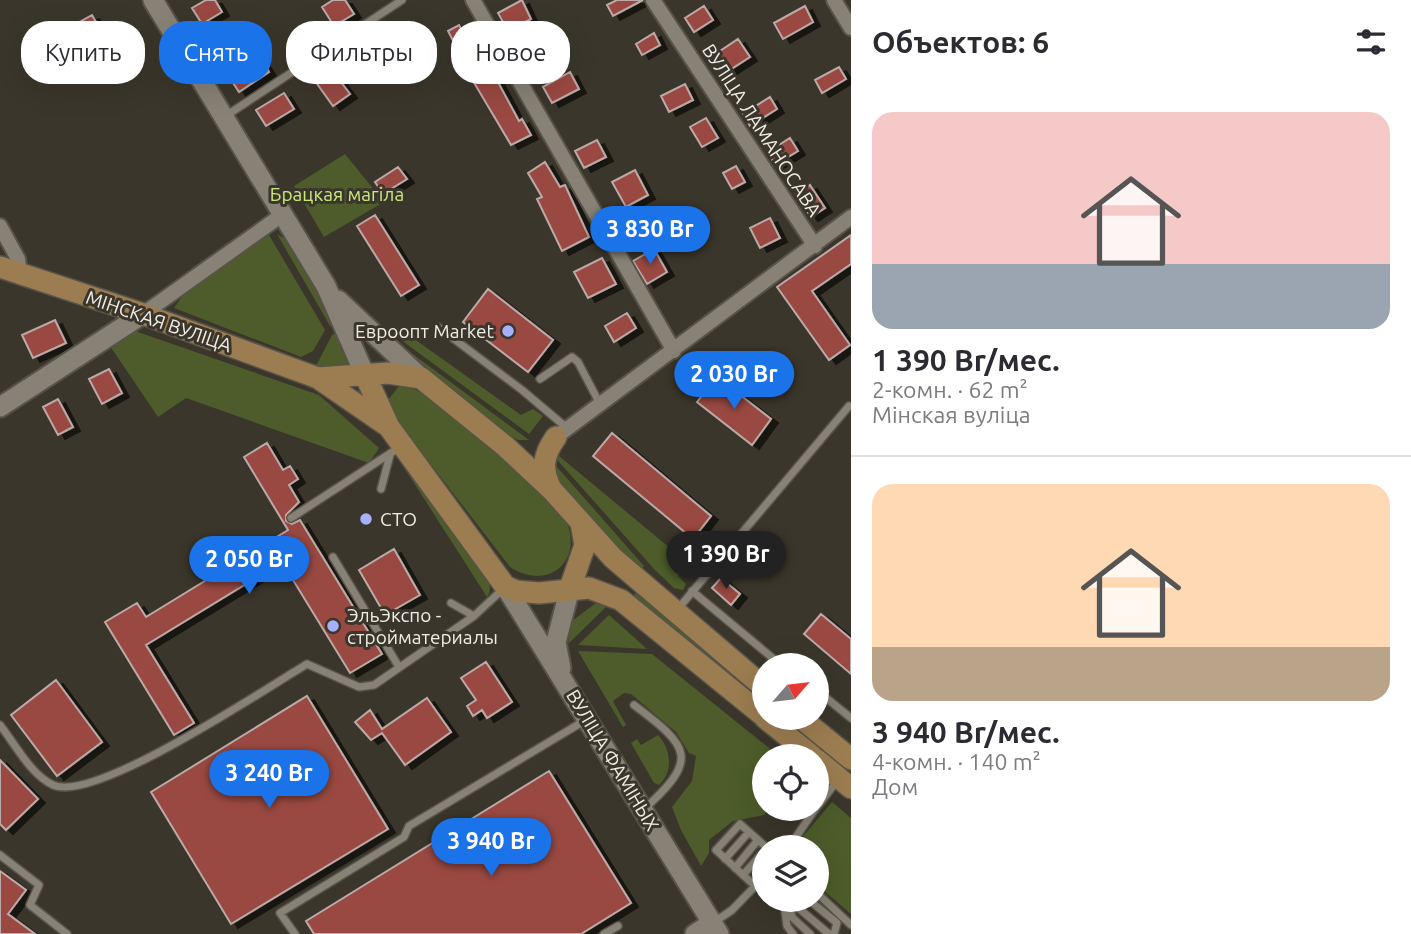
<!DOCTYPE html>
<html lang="ru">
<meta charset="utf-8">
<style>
:root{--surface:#fff;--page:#f2f2f3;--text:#2b2b33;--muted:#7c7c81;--line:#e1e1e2;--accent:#1a73e8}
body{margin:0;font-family:Ubuntu,sans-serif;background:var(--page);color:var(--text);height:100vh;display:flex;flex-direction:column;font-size:26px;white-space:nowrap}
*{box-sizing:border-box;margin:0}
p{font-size:23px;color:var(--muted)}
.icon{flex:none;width:38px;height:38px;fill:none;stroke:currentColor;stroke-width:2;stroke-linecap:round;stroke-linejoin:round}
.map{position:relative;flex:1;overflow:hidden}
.details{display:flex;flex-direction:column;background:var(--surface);width:560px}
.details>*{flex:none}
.guide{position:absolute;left:21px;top:21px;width:665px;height:63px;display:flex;gap:14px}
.needle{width:46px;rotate:62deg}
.buttons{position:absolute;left:752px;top:653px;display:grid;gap:14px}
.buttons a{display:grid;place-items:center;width:77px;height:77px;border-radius:50%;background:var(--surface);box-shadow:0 7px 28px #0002;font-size:35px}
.price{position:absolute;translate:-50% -60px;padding:0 16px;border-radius:24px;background:var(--accent);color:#fff;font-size:23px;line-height:46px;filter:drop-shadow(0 2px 4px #0008)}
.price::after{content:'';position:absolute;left:50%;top:42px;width:21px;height:16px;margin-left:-10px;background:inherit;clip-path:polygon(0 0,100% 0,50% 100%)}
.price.current{background:#222;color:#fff}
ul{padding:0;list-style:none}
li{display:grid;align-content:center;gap:14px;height:371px;padding:0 21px}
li+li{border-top:2px solid var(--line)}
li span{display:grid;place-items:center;height:217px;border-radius:21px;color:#555}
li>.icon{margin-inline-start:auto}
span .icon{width:126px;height:126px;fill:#fffc;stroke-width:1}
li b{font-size:30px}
h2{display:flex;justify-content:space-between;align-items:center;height:84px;padding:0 21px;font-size:30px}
.tag{padding:0 24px;border-radius:28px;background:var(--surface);box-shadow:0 7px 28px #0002;font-size:24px;line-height:63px}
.tag.current{background:var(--accent);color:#fff}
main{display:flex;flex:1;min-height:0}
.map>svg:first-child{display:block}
.green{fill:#4d5c2a}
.building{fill:#9a4942;stroke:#bbaaa8;stroke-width:2;filter:url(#shadow)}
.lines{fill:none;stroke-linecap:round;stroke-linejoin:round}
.lane-casing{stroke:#58534a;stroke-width:10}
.street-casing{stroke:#58534a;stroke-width:18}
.secondary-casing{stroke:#58534a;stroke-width:23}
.primary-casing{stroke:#58534a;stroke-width:24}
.lane{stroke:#888276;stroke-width:7}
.street{stroke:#888276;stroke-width:14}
.secondary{stroke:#888276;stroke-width:19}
.primary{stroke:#9c7d51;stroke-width:21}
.poi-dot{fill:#a5b1fc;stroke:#3b362b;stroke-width:2.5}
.labels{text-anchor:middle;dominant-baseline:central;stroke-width:6;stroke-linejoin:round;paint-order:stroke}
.street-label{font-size:19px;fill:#f0ede6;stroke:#3b362b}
.park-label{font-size:19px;fill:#caea7d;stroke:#3b362b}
.poi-label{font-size:19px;fill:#f0ede6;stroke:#3b362b;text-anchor:start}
</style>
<main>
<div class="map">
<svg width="851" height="934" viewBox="0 0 851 934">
<defs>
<filter id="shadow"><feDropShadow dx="7" dy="4" stdDeviation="0" flood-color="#0009"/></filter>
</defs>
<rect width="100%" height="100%" fill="#3b362b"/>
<path class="green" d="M345 154 384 202 324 237 294 186Z
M277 234 287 240 335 323 330 326Z
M269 235 325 330 313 351 301 357 174 308 184 294Z
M364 318 529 440H518L506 433Z
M420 325 413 338 521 415 533 409 543 416 529 434 397 337Z
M135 331 319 395 379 448 369 463 186 398 158 417 110 346Z
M340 331 352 360 350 366 331 373 316 366 332 335Z
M400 385C436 387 538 490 566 520 584 561 548 592 510 567L392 414 387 401Z
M553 451 688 563 678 576 686 584 683 590 674 588 654 569 552 454Z
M398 458 409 467 489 582 490 591 487 597Z
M550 459 644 566 639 572 555 485Z
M636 593 765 699V706L633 596Z
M596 603 609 604 568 644 572 621Z
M609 615 647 649 578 645Z
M578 651 652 654 779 756H765V808L769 809 764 815 733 821 709 840V853L701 866 681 830 672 807 692 781 696 756 689 753 676 732 631 694 624 693 613 701 626 725 623 727Z
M658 735C671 749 674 772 659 785L654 783 631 743 637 739 641 745Z
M832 802 851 818V914L817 885V847H794Z"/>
<path class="building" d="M206 0H215L222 12 202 24 192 8Z
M333 0H345L354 14 334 26 322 7Z
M522 0 531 19 508 31 498 13Z
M617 0H643L613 16 607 5Z
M704 6 713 20 694 32 685 18Z
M805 6 813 22 783 39 774 23Z
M92 15 109 45 75 64 58 34Z
M459 25 475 56 464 62 448 31Z
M654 33 660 45 642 55 636 44Z
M738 39 750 57 722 75 711 57Z
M260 58 269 72 239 92 230 78Z
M839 67 846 79 822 93 815 80Z
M331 69 350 94 333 106 315 81Z
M492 71 519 121 522 119 531 135 511 145 473 81Z
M570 72 579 89 552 103 543 87Z
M685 84 693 100 669 112 661 96Z
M284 93 294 109 266 126 256 110Z
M770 97 777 109 750 126 743 114Z
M706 118 718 138 702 147 690 127Z
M790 138 798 151 775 165 768 152Z
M597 140 606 157 584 168 575 151Z
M545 162 560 187 565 185 589 237 562 251 537 199 542 197 528 173Z
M736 166 745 182 732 189 723 173Z
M398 167 407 179 383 194 375 182Z
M635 170 648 195 626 207 612 182Z
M810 185 825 208 811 217 796 194Z
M375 215 419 285 401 296 357 226Z
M770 218 780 238 760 248 750 228Z
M851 235V264L812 291 850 345 829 360 777 287Z
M654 249 667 272 647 284 633 261Z
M602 258 616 284 588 298 574 272Z
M488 289 553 340 528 372 463 322Z
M627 313 636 328 614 342 605 326Z
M55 320 66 343 33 358 22 335Z
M109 369 122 393 102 404 89 379Z
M717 377 771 419 752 445 697 402Z
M58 399 73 427 58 435 43 407Z
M612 433 711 516 693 539 593 456Z
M267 443 283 470 290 466 298 479 289 485 299 502 286 515V521L292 524 300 520 382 654 350 673 282 562 146 645 194 723 174 735 105 622 137 603 146 617 288 530 244 457Z
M394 549 420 595 385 615 359 570Z
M721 578 740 594 731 605 712 588Z
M821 614 851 639V674L804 634Z
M486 662 512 702 487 718 482 710 473 716 467 706 476 700 461 678Z
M56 680 102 742 57 776 11 715Z
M307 696 388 829 231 924 151 792Z
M427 698 451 732 405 765 382 733 371 740 355 722 370 710 382 729Z
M0 760 38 799 6 830 0 824Z
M549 771 631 903 581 934H314L306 921Z
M0 871 26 890 8 914 35 934H0Z"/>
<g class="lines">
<g class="lane-casing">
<path id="lane" d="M224 117 402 0
M438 327 522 390 567 428
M540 379 572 357 578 362 600 404
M381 489 390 455
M291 518 400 447
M333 557 399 667
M692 591 781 665
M451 603 474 616
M677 610 849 406
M825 697 851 718
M634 705C690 747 700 759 643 810
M0 725C15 744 31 775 53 785 94 804 265 689 307 664L359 687 374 685 474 616 503 589
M817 807 837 781
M789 847 816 808
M0 855 39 885 30 905 67 934
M725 859 749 832
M735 868 758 840
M743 875 765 850
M756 887 716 850 740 824 766 847
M817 893 851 925
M785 900 793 918 810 934
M789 900 829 934
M809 900 837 923 834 934
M784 904 787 926 793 934
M713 923 732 910 765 876
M295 934 280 913 404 837 409 826 584 721
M604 934 618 926"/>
</g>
<g class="street-casing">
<path id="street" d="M473 0 674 351
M653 0 815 246
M834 0 851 28
M0 226 18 259 20 274
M143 314 282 215
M556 437 851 217"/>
</g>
<g class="secondary-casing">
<path id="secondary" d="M153 0 326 286 365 375
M338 300 421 378
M0 407 143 314
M505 586 719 934
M561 668 556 642 570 588
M695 934 712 923"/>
</g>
<g class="primary-casing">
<path id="primary" d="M0 267 143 314 318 378 385 424
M365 375 389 427 505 586 516 591 539 593 589 588 621 600 765 717
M318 378 388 373 421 378 505 446 552 490 613 558 765 688
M551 489C541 469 543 455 556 437
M570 588 585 545 581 523
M765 718 812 756
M801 718 851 759
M817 760 851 788"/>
</g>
<use href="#lane" class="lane"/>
<use href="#street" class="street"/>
<use href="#secondary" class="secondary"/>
<use href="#primary" class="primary"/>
</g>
<g class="poi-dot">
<circle cx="508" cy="331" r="7"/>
<circle cx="366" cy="519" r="7"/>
<circle cx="333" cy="626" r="7"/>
</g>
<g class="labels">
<g class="street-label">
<text transform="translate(762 130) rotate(57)">ВУЛІЦА ЛАМАНОСАВА</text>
<text transform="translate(159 321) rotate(19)">МІНСКАЯ ВУЛІЦА</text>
<text transform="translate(613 760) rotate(59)">ВУЛІЦА ФАМІНЫХ</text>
</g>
<g class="park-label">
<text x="337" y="194">Брацкая магіла</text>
</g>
<g class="poi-label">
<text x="494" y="331" text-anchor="end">Евроопт Market</text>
<text x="380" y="519">СТО</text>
<text x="347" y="615">ЭльЭкспо -<tspan x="347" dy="22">стройматериалы</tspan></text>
</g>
</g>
</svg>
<div class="buttons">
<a><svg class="needle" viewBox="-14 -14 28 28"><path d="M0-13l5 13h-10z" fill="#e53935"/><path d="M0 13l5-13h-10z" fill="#7c7c81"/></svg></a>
<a><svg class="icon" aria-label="locate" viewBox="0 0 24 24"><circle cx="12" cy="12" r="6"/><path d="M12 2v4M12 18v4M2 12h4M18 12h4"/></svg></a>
<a><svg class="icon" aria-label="layers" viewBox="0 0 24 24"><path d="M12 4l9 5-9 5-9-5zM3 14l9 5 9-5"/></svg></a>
</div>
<b class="price" style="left:650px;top:266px">3 830 Br</b>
<b class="price" style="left:734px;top:411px">2 030 Br</b>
<b class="price current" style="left:726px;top:591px">1 390 Br</b>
<b class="price" style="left:249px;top:596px">2 050 Br</b>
<b class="price" style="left:269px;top:810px">3 240 Br</b>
<b class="price" style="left:491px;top:878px">3 940 Br</b>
<div class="guide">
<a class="tag">Купить</a>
<a class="tag current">Снять</a>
<a class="tag">Фильтры</a>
<a class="tag">Новое</a>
</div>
</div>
<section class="details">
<h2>Объектов: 6<svg class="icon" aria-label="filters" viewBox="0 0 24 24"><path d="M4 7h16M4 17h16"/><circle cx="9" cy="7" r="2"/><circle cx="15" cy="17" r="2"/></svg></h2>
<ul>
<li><span style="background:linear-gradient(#f6c9c9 70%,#9aa5b1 0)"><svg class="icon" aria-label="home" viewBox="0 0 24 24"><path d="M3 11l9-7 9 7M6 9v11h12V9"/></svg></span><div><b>1 390 Br/мес.</b><p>2-комн. · 62 m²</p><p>Мінская вуліца</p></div></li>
<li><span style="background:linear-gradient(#ffd9b3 75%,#b9a48a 0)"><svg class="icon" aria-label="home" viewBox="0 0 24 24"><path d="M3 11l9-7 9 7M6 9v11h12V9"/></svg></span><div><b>3 940 Br/мес.</b><p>4-комн. · 140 m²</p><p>Дом</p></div></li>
</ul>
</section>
</main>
